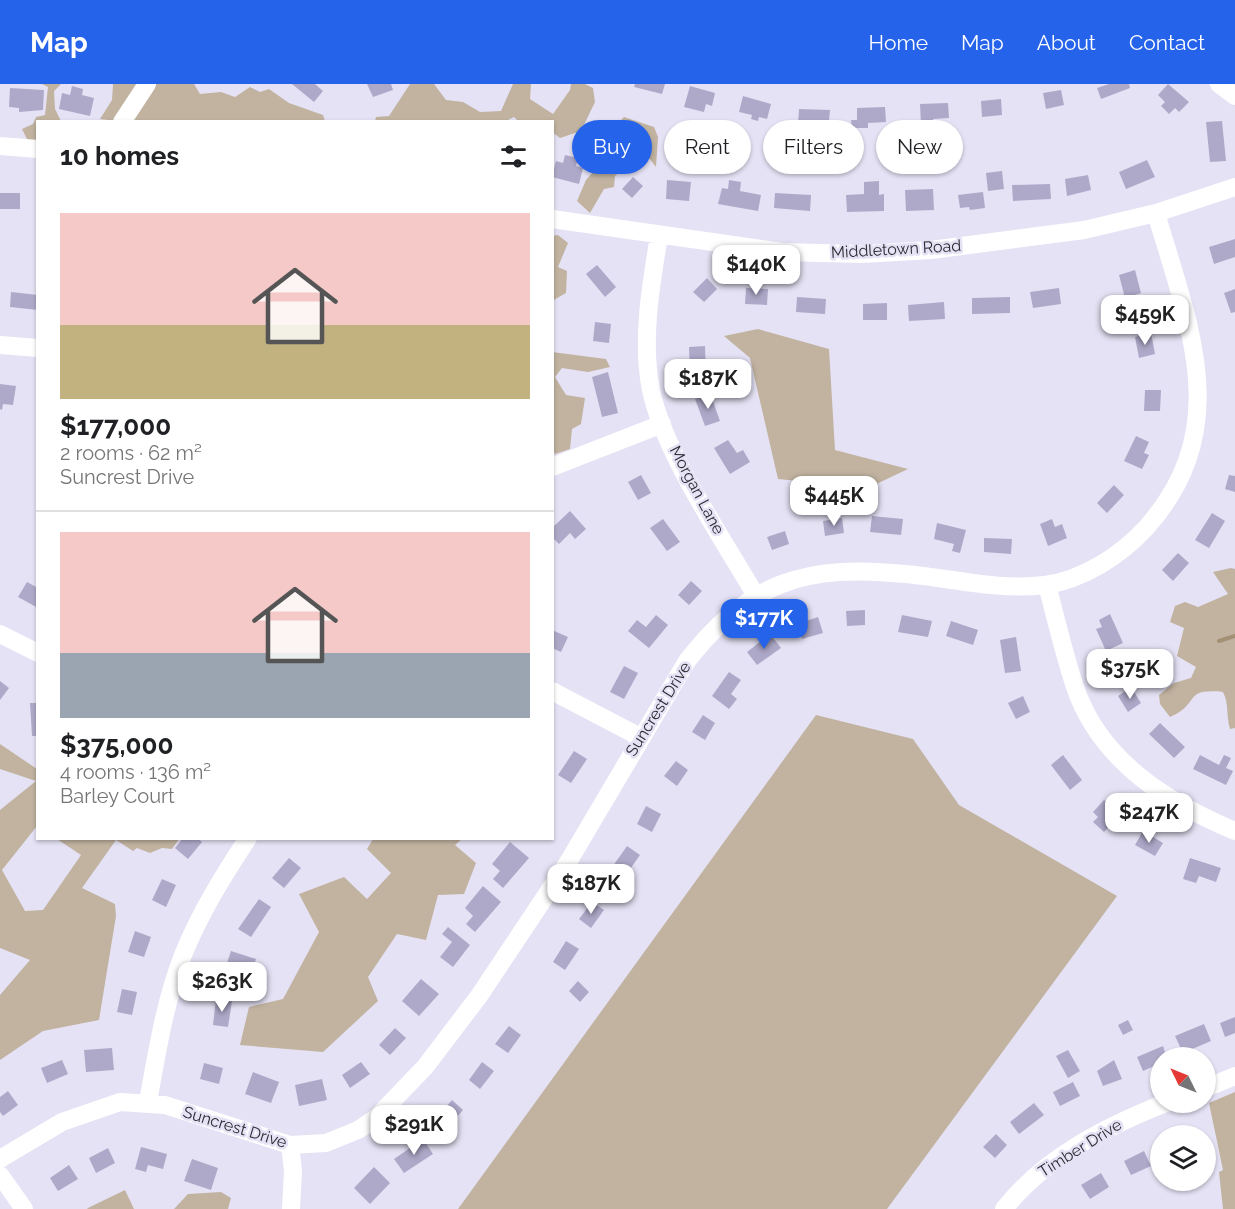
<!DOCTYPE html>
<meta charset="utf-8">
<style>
:root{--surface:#fff;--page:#f2f2f2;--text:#202124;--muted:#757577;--line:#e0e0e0;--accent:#2563eb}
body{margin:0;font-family:Raleway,sans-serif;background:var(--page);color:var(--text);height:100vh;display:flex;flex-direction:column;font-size:22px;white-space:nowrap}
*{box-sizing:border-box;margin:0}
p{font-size:20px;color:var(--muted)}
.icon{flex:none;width:33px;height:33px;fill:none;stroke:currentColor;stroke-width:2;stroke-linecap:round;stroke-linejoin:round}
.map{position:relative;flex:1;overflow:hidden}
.drawer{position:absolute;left:36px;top:36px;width:518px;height:720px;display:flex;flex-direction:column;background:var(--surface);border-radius:0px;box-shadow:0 2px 4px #0004}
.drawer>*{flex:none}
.guide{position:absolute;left:572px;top:36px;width:570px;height:54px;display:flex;gap:12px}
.needle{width:39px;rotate:313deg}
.tools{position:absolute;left:1150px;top:963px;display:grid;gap:12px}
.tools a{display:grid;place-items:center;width:66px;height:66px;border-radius:50%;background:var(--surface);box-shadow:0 2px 4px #0004;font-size:30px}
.price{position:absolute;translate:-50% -51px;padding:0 14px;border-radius:12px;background:#fff;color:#222;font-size:20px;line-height:39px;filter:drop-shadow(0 2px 3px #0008)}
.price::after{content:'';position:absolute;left:50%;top:36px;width:18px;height:14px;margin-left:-9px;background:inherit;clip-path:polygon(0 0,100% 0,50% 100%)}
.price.selected{background:var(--accent);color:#fff}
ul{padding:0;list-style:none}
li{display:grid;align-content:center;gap:12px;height:318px;padding:0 24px}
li+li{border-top:2px solid var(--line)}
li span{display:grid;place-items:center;height:186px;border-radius:0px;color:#555}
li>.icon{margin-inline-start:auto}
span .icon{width:108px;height:108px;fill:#fffc;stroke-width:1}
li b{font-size:26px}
h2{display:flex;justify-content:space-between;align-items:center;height:72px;padding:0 24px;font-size:26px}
.pill{padding:0 21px;border-radius:27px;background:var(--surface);box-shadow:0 2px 4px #0004;font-size:21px;line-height:54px}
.pill.selected{background:var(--accent);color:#fff}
header{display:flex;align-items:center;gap:36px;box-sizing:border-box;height:84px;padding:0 30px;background:var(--accent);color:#fff}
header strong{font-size:28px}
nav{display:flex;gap:33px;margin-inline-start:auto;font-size:21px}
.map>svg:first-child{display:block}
.green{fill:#c1b3a0}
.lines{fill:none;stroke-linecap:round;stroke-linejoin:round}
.stream{stroke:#a39074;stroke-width:4}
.building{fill:#afa9c9}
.minor{stroke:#fff;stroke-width:18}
.labels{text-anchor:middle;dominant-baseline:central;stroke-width:5;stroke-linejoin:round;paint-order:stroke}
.street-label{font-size:16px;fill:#2d2b32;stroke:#e5e2f5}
</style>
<header>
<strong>Map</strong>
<nav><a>Home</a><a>Map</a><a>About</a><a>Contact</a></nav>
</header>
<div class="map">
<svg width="1235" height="1125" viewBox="0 0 1235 1125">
<rect width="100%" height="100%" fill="#e5e2f5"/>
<path class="green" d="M42 0H61L54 7 55 25 61 37 38 38 37 58 28 57 22 45 33 40 36 33 45 31 48 3Z
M113 0H143L116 37 100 35 112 16Z
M152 0H194L200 10 221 8 235 13 250 3 260 8 269 5 289 19 323 31 325 37 129 38Z
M410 0H434L446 16 463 18 480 28 501 27 513 0H531L530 15 553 30 570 6 571 0H585L593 4 595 18 581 47 560 54 552 48V38L518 37 514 33 504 38 375 37 376 33 389 32Z
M624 33 654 43 658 53 656 83 649 74 632 76 623 70 625 83 615 92 614 103 604 105 590 129 577 117 586 96 606 73 614 43Z
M558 151 568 159 558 183 567 187 566 209 552 217V152Z
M758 245 829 265 835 366 908 385 868 404 778 395 750 274 724 252Z
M552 268 606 275 610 283 588 288 562 284 555 293 566 311 585 314 581 340 572 345 570 365 555 370 552 366Z
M1231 484 1235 485V644L1230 645C1226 632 1229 619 1223 608 1182 604 1201 620 1170 633L1160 620 1159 611 1174 599 1191 594 1196 583 1177 572 1184 544 1170 538 1175 522 1185 518 1198 523 1228 510 1213 488Z
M816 631 913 655 959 721 1117 812 887 1125H458Z
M0 660 37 685V742L2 786 25 827 43 826 81 771 57 755H179L172 765 162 764 150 769 137 764 133 767 116 756 82 804 115 820 116 832 99 936 43 947 0 976V911L30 876 0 864V726L36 697 0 685Z
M373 755H462L455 761 476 779 464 810 438 811 426 856 397 850 368 893 378 917 323 968 240 961 249 923 283 915 319 848 299 810 344 793 367 815 391 789 367 765Z
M1235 1008V1125H1223L1219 1088 1223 1086 1209 1019Z
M125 1106 134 1125H87L88 1124Z
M221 1108 231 1114 228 1125H174L188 1110Z"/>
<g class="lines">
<path class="stream" d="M1219 557 1235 552"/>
</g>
<path class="building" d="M292 0H315L323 7 314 18Z
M367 0H391L393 6 373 13Z
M635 0H665L662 10 634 3Z
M1109 0H1129L1130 4 1101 15 1097 4Z
M1168 0 1189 18 1179 28 1175 24 1169 30 1161 22 1165 18 1158 11Z
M72 2 83 5 82 11 94 14 90 32 59 25 62 9 70 11Z
M690 2 715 9 712 22 706 20 704 28 684 23Z
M10 4 44 6 43 26 19 28V24L9 23Z
M1061 6 1064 21 1046 25 1043 9Z
M743 12 771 20 767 35 759 33 758 37 751 35 752 31 739 28Z
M1001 15 1002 31 982 33 981 17Z
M948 19 949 34 933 35V40L921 41 920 20Z
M885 23 886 38 868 39V44H852L851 36H857V24Z
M799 25 830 26 828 48 803 49 798 41Z
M1222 37 1226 77 1210 78 1206 38Z
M565 71 578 74 576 82 583 84 579 100 552 93 556 77 563 79Z
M1147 76 1155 93 1126 105 1119 88Z
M1002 87 1004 105 988 107 986 89Z
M1088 91 1091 106 1067 112 1065 95Z
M633 93 643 102 632 114 622 105Z
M667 96 691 98 689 117 666 115Z
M729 96 741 98 740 107 761 111 758 127 718 120 722 104 728 105Z
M879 97V111L884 110V127L847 128 846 111 864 110V98Z
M1050 100 1051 115 1013 117 1012 101Z
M933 105 934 126 906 127 905 106Z
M983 108 985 124 970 126 969 123 960 124 958 111Z
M0 109H20V125H0Z
M775 109 811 111 810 127 774 124Z
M1235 155V173L1214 180 1209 163Z
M597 181 616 203 605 213 586 190Z
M1135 186 1141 209 1125 214 1119 191Z
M707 194 717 205 704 218 693 208Z
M746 204 768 205 767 221 745 220Z
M1059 204 1061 220 1033 224 1030 208Z
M1235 205V228L1231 229 1224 209Z
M11 208 38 211V226L10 223Z
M797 213 826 215 825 230 796 228Z
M1010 213V229L972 230V214Z
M944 218 945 235 909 237 908 221Z
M887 219V236H863V220Z
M595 238 611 240 609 259 593 257Z
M1151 249 1155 270 1139 274 1135 253Z
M705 262 706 291H690L689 263Z
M608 288 618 329 602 333 592 293Z
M0 300 16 302 13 321 3 320 2 326 0 325Z
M1145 306H1161L1160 327H1144Z
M710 309 720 337 705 342 695 315Z
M1136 352 1149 358 1144 369 1149 371 1142 385 1124 377Z
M728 356 737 369 743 366 750 378 730 390 714 364Z
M641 391 651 409 638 416 628 398Z
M1229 391 1235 392V408L1225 405Z
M1114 401 1124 411 1107 429 1097 419Z
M570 427 586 445 575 455 570 449 559 460 552 453V444Z
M1212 429 1225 437 1209 464 1195 456Z
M872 432 903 435 901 451 870 448Z
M842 434 844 449 825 452 823 437Z
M663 435 680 458 667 467 650 444Z
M1052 435 1055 443 1062 440 1067 454 1048 462 1040 440Z
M937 439 966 446 960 469 952 467 954 460 934 455Z
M785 447 789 460 772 466 767 453Z
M984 454 1012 455 1011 470 984 468Z
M1178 469 1189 479 1173 497 1162 486Z
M691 497 702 507 689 521 678 511Z
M27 498 38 504V524L18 513Z
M865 526V541L847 542 846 527Z
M1110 530 1123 559 1106 567 1096 545 1102 543 1099 536Z
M656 531 668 541 649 564 628 547 637 536 646 543Z
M902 531 932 537 928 553 898 548Z
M818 533 823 549 802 555 797 540Z
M951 537 978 546 973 561 946 552Z
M552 546 568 553 561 568 552 564Z
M770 550 781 564 757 581 747 568Z
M1016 553 1021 587 1005 589 1000 556Z
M624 582 638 589 624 615 610 608Z
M729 588 741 596 731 610 737 615 729 625 712 612Z
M0 597 9 604 0 616Z
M1131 603 1141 619 1128 628 1118 612Z
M1023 612 1030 628 1016 635 1008 619Z
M30 619H38V652H32Z
M703 631 715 639 705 656 692 648Z
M1160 639 1185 663 1174 674 1149 650Z
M574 667 587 675 571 699 558 691Z
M1063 671 1082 696 1070 706 1051 681Z
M1200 671 1219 681 1224 671 1231 674 1226 684 1233 687 1226 701 1193 685Z
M676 677 688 686 677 702 664 692Z
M1104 716 1120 731 1104 748 1093 738 1098 733 1093 728Z
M646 722 661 730 652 748 637 740Z
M1143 747 1163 759 1155 772 1135 761Z
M183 754H197L202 758 188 775 175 764Z
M510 758 529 774 503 804 493 795 500 787 492 780Z
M627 762 640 771 621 798 608 789Z
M289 774 301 784 284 804 272 794Z
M1190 774 1221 784 1216 798 1199 792 1196 799 1183 795Z
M162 795 176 801 166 823 152 816Z
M483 802 501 818 475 848 466 840 473 832 465 824Z
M259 815 271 823 251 853 238 845Z
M592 818 604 826 591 844 579 835Z
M448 843 470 861 453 883 440 873 452 858 442 850Z
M135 847 151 853 144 873 128 868Z
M566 857 579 865 565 886 553 878Z
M231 867 256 875 250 893 225 885Z
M421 895 439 910 419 932 402 917Z
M578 897 589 908 580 918 569 907Z
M122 905 137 908 132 931 117 928Z
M216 915 232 917 228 943 213 941Z
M1235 933V949L1225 953 1220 939Z
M1128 936 1133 946 1123 951 1118 941Z
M1204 940 1211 957 1183 969 1175 952Z
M509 942 521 951 508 969 495 960Z
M395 944 406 954 390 971 379 961Z
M1163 962 1167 974H1161V979L1143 987 1137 973Z
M112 964 114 986 86 988 84 966Z
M1068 966 1080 987 1068 994 1056 972Z
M62 976 68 990 47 999 41 984Z
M1114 976 1122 995 1103 1002 1097 987Z
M361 978 370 990 350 1004 342 991Z
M482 978 494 987 480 1005 469 996Z
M204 979 223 984 219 1000 200 995Z
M253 988 279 998 271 1019 245 1010Z
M322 995 327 1016 299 1022 295 1001Z
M1073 998 1080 1012 1060 1022 1053 1008Z
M8 1007 18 1021 3 1032 0 1028V1013Z
M452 1016 463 1026 442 1050 431 1040Z
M1034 1019 1044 1031 1019 1050 1010 1038Z
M996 1050 1007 1061 995 1074 983 1063Z
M423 1055 433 1070 404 1089 394 1075Z
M141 1063 167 1070 163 1085 148 1081 146 1088 135 1085Z
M108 1064 115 1079 96 1089 89 1074Z
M1144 1067 1151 1082 1131 1091 1124 1077Z
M192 1075 218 1084 211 1106 184 1097Z
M69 1081 78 1095 58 1107 50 1094Z
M374 1083 390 1099 370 1120 354 1104Z
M1101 1089 1109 1103 1090 1115 1081 1101Z"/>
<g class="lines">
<path class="minor" d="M1219 0 1235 12
M122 38 147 0
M0 62 38 65
M552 135 782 168 862 170 931 166 1084 146 1156 129 1235 103
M659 152C651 200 641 257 651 306 664 369 723 455 756 512
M0 261 38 264
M552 383 662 340
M1047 501C1056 535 1064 570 1075 603 1100 677 1168 719 1235 747
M0 550 38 569
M552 607 640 653
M1206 1004 1235 992
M148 1018C157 968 165 917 183 871 200 829 223 792 248 754
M290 1061 293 1087 291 1125
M0 1075 62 1038 120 1018 165 1021 290 1061 326 1059 358 1046 376 1034 425 983 479 912 567 780 687 577C749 497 807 480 905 490 952 494 998 507 1045 501 1083 496 1121 471 1146 444 1235 344 1189 242 1156 129
M0 1091 24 1125
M1004 1125C1045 1073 1107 1042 1168 1018"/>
</g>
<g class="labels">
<g class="street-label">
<text transform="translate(896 165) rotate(-3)">Middletown Road</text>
<text transform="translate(697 406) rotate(62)">Morgan Lane</text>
<text transform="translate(658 625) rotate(-58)">Suncrest Drive</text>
<text transform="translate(235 1043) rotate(17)">Suncrest Drive</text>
<text transform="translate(1080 1064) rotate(-32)">Timber Drive</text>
</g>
</g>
</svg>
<div class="tools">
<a><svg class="needle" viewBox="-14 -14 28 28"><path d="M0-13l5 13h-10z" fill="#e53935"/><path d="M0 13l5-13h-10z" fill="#757577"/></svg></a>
<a><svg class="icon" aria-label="layers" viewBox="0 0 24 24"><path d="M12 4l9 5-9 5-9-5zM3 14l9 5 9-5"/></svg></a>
</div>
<b class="price" style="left:756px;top:212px">$140K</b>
<b class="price" style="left:1145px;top:262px">$459K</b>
<b class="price" style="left:708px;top:326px">$187K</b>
<b class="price" style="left:834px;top:443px">$445K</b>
<b class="price selected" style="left:764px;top:566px">$177K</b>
<b class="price" style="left:1130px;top:616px">$375K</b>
<b class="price" style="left:1149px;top:760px">$247K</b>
<b class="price" style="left:591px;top:831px">$187K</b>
<b class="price" style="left:222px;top:929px">$263K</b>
<b class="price" style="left:414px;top:1072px">$291K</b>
<div class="guide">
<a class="pill selected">Buy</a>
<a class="pill">Rent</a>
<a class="pill">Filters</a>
<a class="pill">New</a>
</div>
<section class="drawer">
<h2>10 homes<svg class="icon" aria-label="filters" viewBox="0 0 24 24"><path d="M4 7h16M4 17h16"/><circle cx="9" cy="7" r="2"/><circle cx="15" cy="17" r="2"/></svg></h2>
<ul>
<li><span style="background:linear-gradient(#f6c9c9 60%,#c2b280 0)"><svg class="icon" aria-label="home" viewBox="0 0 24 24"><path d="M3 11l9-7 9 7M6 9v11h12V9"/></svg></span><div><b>$177,000</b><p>2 rooms · 62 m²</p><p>Suncrest Drive</p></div></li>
<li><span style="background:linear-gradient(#f6c9c9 65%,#9aa5b1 0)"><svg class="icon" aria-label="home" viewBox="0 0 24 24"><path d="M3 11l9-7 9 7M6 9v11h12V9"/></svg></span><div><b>$375,000</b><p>4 rooms · 136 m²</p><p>Barley Court</p></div></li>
</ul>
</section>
</div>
